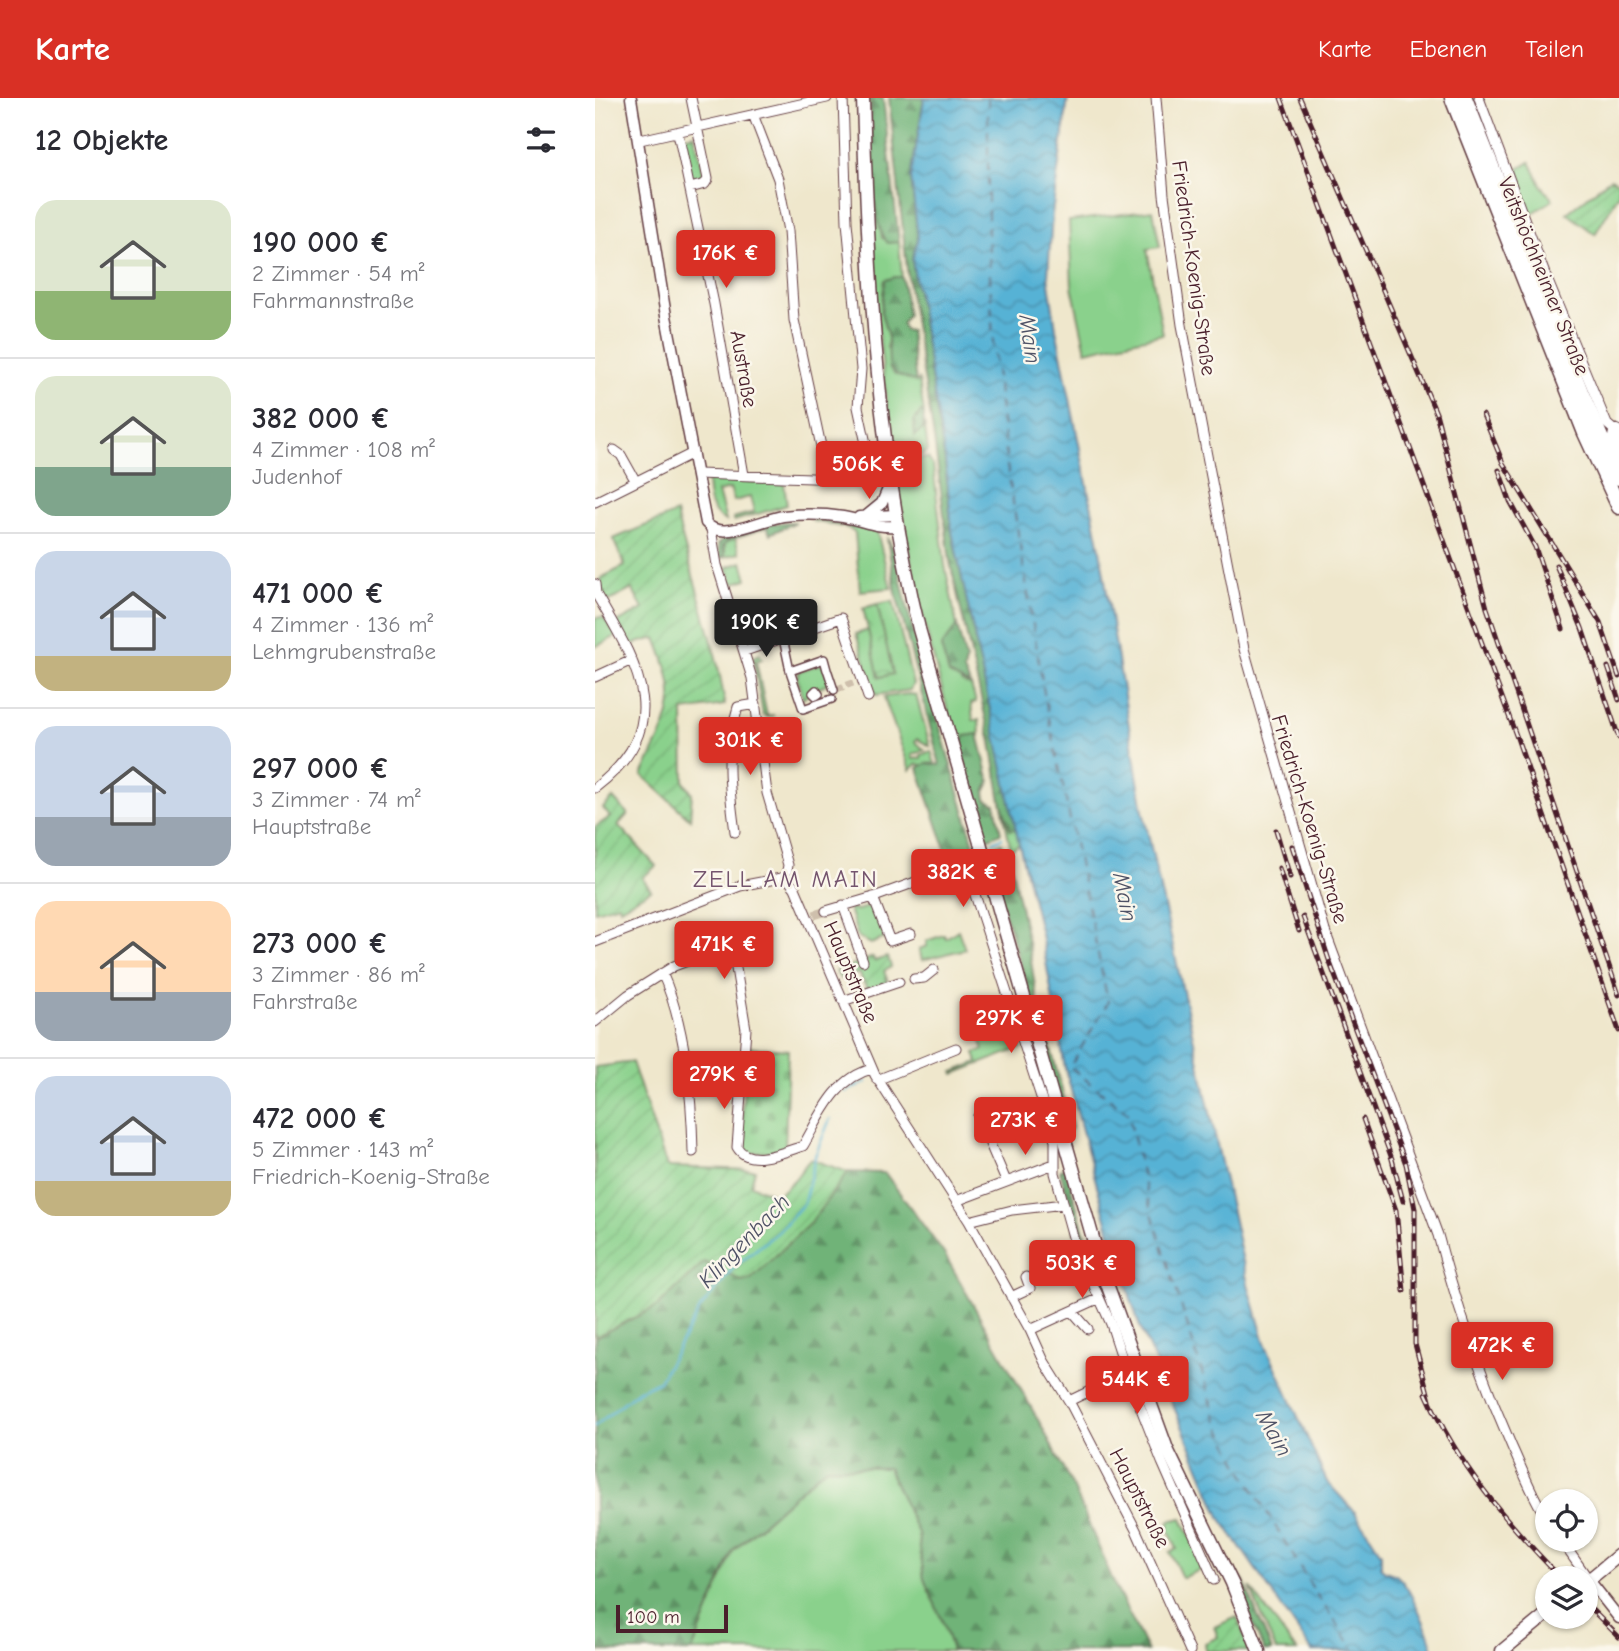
<!DOCTYPE html>
<html lang="de">
<meta charset="utf-8">
<style>
:root{--surface:#fff;--page:#f7f7f7;--text:#2b2b33;--muted:#7c7c81;--line:#e1e1e2;--accent:#d93025}
body{margin:0;font-family:"Comic Neue",sans-serif;background:var(--page);color:var(--text);height:100vh;display:flex;flex-direction:column;font-size:26px;white-space:nowrap}
*{box-sizing:border-box;margin:0}
p{font-size:23px;color:var(--muted)}
.icon{flex:none;width:38px;height:38px;fill:none;stroke:currentColor;stroke-width:2;stroke-linecap:round;stroke-linejoin:round}
.map{position:relative;flex:1;overflow:hidden}
.side{display:flex;flex-direction:column;background:var(--surface);width:595px}
.side>*{flex:none}
.buttons{position:absolute;left:940px;top:1391px;display:grid;gap:14px}
.buttons a{display:grid;place-items:center;width:63px;height:63px;border-radius:50%;background:var(--surface);box-shadow:0 2px 5px #0004;font-size:35px}
.scale{position:absolute;left:21px;bottom:18px;width:112px;box-sizing:border-box;padding-left:7px;border:4px solid #4a1f2b;border-top:0;font-size:19px;line-height:24px;white-space:nowrap;color:#4a1f2b;-webkit-text-stroke:5px #fbf7ec;paint-order:stroke}
.price{position:absolute;translate:-50% -60px;padding:0 16px;border-radius:7px;background:var(--accent);color:#fff;font-size:23px;line-height:46px;filter:drop-shadow(0 2px 4px #0008)}
.price::after{content:'';position:absolute;left:50%;top:42px;width:21px;height:16px;margin-left:-10px;background:inherit;clip-path:polygon(0 0,100% 0,50% 100%)}
.price.selected{background:#222;color:#fff}
ul{padding:0;list-style:none}
li{display:flex;align-items:center;gap:21px;height:175px;padding:0 35px}
li+li{border-top:2px solid var(--line)}
li span{display:grid;place-items:center;flex:none;width:196px;height:140px;border-radius:21px;color:#555}
li>.icon{margin-inline-start:auto}
span .icon{width:84px;height:84px;fill:#fffc;stroke-width:1}
li b{font-size:30px}
h2{display:flex;justify-content:space-between;align-items:center;height:84px;padding:0 35px;font-size:30px}
header{display:flex;align-items:center;gap:42px;box-sizing:border-box;height:98px;padding:0 35px;background:var(--accent);color:#fff}
header strong{font-size:33px}
nav{display:flex;gap:38px;margin-inline-start:auto;font-size:24px}
main{display:flex;flex:1;min-height:0}
.map>svg:first-child{display:block}
.grass{fill:#8ad18c;stroke:#6a785c;stroke-width:2}
.forest{fill:url(#forest-firs);stroke:#5c6952;stroke-width:2}
.cemetery{fill:url(#cemetery-stones);stroke:#6a785c;stroke-width:2}
.park{fill:url(#park-crowns);stroke:#6a785c;stroke-width:2}
.garden{fill:url(#garden-furrows);stroke:#6a785c;stroke-width:2}
.water{fill:url(#water-waves);stroke:#506880;stroke-width:2}
.lines{fill:none;stroke-linecap:round;stroke-linejoin:round}
.stream{stroke:#57b2d5;stroke-width:2.5}
.ferry{stroke:#4f5266;stroke-width:2;stroke-dasharray:9 7;stroke-linecap:butt}
.pedestrian-tunnel{stroke:#cebfac;stroke-width:7;stroke-dasharray:7 3.5;stroke-linecap:butt}
.minor-tunnel{stroke:#cebfac;stroke-width:9;stroke-dasharray:9 4.5;stroke-linecap:butt}
.pedestrian-casing{stroke:#633d43;stroke-width:10}
.minor-casing{stroke:#633d43;stroke-width:11}
.tertiary-casing{stroke:#633d43;stroke-width:13}
.secondary-casing{stroke:#633d43;stroke-width:15}
.trunk-casing{stroke:#633d43;stroke-width:17}
.pedestrian{stroke:#fff;stroke-width:7}
.minor{stroke:#fff;stroke-width:9}
.tertiary{stroke:#fff;stroke-width:10}
.secondary{stroke:#fff;stroke-width:12}
.trunk{stroke:#fff;stroke-width:14}
.rail-casing{stroke:#4a1f2b;stroke-width:5}
.rail{stroke:#fbf7ec;stroke-width:2.5;stroke-dasharray:8;stroke-linecap:butt}
.labels{text-anchor:middle;dominant-baseline:central;stroke-width:5;stroke-linejoin:round;paint-order:stroke}
.street-label{font-size:21px;fill:#4a1f2b;stroke:#fbf7ec}
.water-label{font-size:23px;font-style:italic;fill:#4f5266;stroke:#fbf7ec}
.quarter-label{font-size:24px;letter-spacing:2px;fill:#74546e;stroke:#fbf7ec}
</style>
<header>
<strong>Karte</strong>
<nav><a>Karte</a><a>Ebenen</a><a>Teilen</a></nav>
</header>
<main>
<section class="side">
<h2>12 Objekte<svg class="icon" aria-label="filters" viewBox="0 0 24 24"><path d="M4 7h16M4 17h16"/><circle cx="9" cy="7" r="2"/><circle cx="15" cy="17" r="2"/></svg></h2>
<ul>
<li><span style="background:linear-gradient(#dfe7d0 65%,#8fb573 0)"><svg class="icon" aria-label="home" viewBox="0 0 24 24"><path d="M3 11l9-7 9 7M6 9v11h12V9"/></svg></span><div><b>190 000 €</b><p>2 Zimmer · 54 m²</p><p>Fahrmannstraße</p></div></li>
<li><span style="background:linear-gradient(#dfe7d0 65%,#7fa58c 0)"><svg class="icon" aria-label="home" viewBox="0 0 24 24"><path d="M3 11l9-7 9 7M6 9v11h12V9"/></svg></span><div><b>382 000 €</b><p>4 Zimmer · 108 m²</p><p>Judenhof</p></div></li>
<li><span style="background:linear-gradient(#c9d6e8 75%,#c2b280 0)"><svg class="icon" aria-label="home" viewBox="0 0 24 24"><path d="M3 11l9-7 9 7M6 9v11h12V9"/></svg></span><div><b>471 000 €</b><p>4 Zimmer · 136 m²</p><p>Lehmgrubenstraße</p></div></li>
<li><span style="background:linear-gradient(#c9d6e8 65%,#9aa5b1 0)"><svg class="icon" aria-label="home" viewBox="0 0 24 24"><path d="M3 11l9-7 9 7M6 9v11h12V9"/></svg></span><div><b>297 000 €</b><p>3 Zimmer · 74 m²</p><p>Hauptstraße</p></div></li>
<li><span style="background:linear-gradient(#ffd9b3 65%,#9aa5b1 0)"><svg class="icon" aria-label="home" viewBox="0 0 24 24"><path d="M3 11l9-7 9 7M6 9v11h12V9"/></svg></span><div><b>273 000 €</b><p>3 Zimmer · 86 m²</p><p>Fahrstraße</p></div></li>
<li><span style="background:linear-gradient(#c9d6e8 75%,#c2b280 0)"><svg class="icon" aria-label="home" viewBox="0 0 24 24"><path d="M3 11l9-7 9 7M6 9v11h12V9"/></svg></span><div><b>472 000 €</b><p>5 Zimmer · 143 m²</p><p>Friedrich-Koenig-Straße</p></div></li>
</ul>
</section>
<div class="map">
<svg width="1024" height="1553" viewBox="0 0 1024 1553">
<defs>
<pattern id="forest-firs" width="22" height="20" patternUnits="userSpaceOnUse" patternTransform="scale(1.75)"><rect width="22" height="20" fill="#6fb378"/><path d="M5 1l3.5 6h-7zM16 11l3.5 6h-7z" fill="#5d9163"/></pattern>
<pattern id="cemetery-stones" width="16" height="16" patternUnits="userSpaceOnUse" patternTransform="scale(1.75)"><rect width="16" height="16" fill="#8ad18c"/><path d="M2 7V4a2 2 0 0 1 4 0v3zM10 15v-3a2 2 0 0 1 4 0v3z" fill="#79b379"/></pattern>
<pattern id="park-crowns" width="20" height="18" patternUnits="userSpaceOnUse" patternTransform="scale(1.75)"><rect width="20" height="18" fill="#8ad18c"/><path d="M2 6a3 3 0 1 1 6 0M12 15a3 3 0 1 1 6 0" fill="none" stroke="#79b379"/></pattern>
<pattern id="garden-furrows" width="10" height="10" patternUnits="userSpaceOnUse" patternTransform="scale(1.75)"><rect width="10" height="10" fill="#8ad18c"/><path d="M-1 1l2-2M0 10L10 0M9 11l2-2" fill="none" stroke="#79b379"/></pattern>
<pattern id="water-waves" width="16" height="10" patternUnits="userSpaceOnUse" patternTransform="scale(1.75)"><rect width="16" height="10" fill="#57b2d5"/><path d="M0 5q4-4 8 0t8 0" fill="none" stroke="#4a90ad"/></pattern>
</defs>
<rect width="100%" height="100%" fill="#fbf7ec"/>
<filter id="ink" filterUnits="userSpaceOnUse"><feTurbulence type="fractalNoise" baseFrequency=".0143" numOctaves="2"/><feDisplacementMap in="SourceGraphic" scale="14" xChannelSelector="R" yChannelSelector="G"/><feConvolveMatrix kernelMatrix="1 2 1 2 8 2 1 2 1" color-interpolation-filters="sRGB"/></filter>
<filter id="wash" filterUnits="userSpaceOnUse"><feTurbulence type="fractalNoise" baseFrequency=".00686" numOctaves="4" result="noise"/><feDisplacementMap in="SourceGraphic" scale="28" xChannelSelector="R" yChannelSelector="G"/><feGaussianBlur stdDeviation="1.57" result="paint"/><feColorMatrix in="noise" values="0 0 0 0 0 0 0 0 0 0 0 0 0 0 0 0 0 1.4 0 .05"/><feComposite in="paint" operator="in"/></filter>
<g filter="url(#wash)">
<rect width="100%" height="100%" fill="#efe7cc"/>
<path class="grass" d="M273 0H276L279 78 287 140 304 144 307 179 290 182 286 214 293 240 292 250 321 284 324 282 329 315 326 314 328 331 329 324 333 353 327 357 298 359 281 212Z
M99 36 110 81 97 86 88 39Z
M935 64 946 87 958 102 933 118 917 75Z
M558 112 565 149 552 151 568 236 491 253 477 188 474 123Z
M333 360 338 368 350 467 362 528 357 535 366 584 376 588 381 604 376 606 378 622H384L385 638H376L379 711 322 498 298 363Z
M112 381 189 385 192 407 139 423 138 420 159 414 155 399 139 403 135 391 123 394 131 423C113 415 113 399 112 381Z
M217 420 282 433 296 490 265 493 260 435 253 430 217 423Z
M140 440 145 455 130 459V445Z
M147 464 152 481 138 486 132 469Z
M298 503 318 586 315 592 281 597 261 536 273 532 284 579 298 576 282 506Z
M8 519 22 538 0 549V520Z
M165 556 167 561 161 563 172 618 179 617 173 619 168 617 158 559Z
M225 566 229 568 234 584 208 600 202 579 204 573Z
M313 596 321 597 335 648 322 641 320 644 330 652 317 657 318 661 326 660V657L336 653 341 669 321 666 315 672 289 599Z
M406 703 415 731H421L424 746 416 752Z
M277 801 291 840 276 846 263 839 253 808 260 813 275 808 271 802Z
M363 832 370 851 327 862 324 851 332 848 331 843 349 837 351 840Z
M416 927 426 950 359 976 358 974 383 964 380 955 389 951 384 939Z
M231 1369 293 1370 323 1435 329 1481 350 1529 357 1553H97L138 1453Z
M587 1420 613 1478 612 1481 607 1471 587 1480 575 1454 582 1451 574 1433V1423Z
M655 1489 697 1547 703 1553H681Z"/>
<path class="forest" d="M276 0H288L304 144 293 145C273 127 277 29 276 0Z
M294 0H329L316 80 323 141 317 162 350 362 357 434 421 731 415 732 406 703 396 644 355 464 339 340 314 190Z
M300 179H307L313 217 307 226 310 232 315 233 321 284 300 276 294 269 293 240 286 214 290 182Z
M326 314 329 315 328 331 320 338 319 323Z
M201 424 175 436 172 429 133 442 128 448 130 459 125 460 123 447C133 431 183 424 201 424Z
M292 439 299 453 322 550 382 757 375 765 369 760 359 763 352 756 323 670 332 665 345 667 301 496Z
M362 528 371 562 369 573 376 588 354 576 346 549Z
M383 636 395 684 390 694 391 701 400 706 406 735 392 741 395 750 407 745 408 753 393 759 366 649 370 638Z
M411 758 416 767 434 849 443 909 439 910 394 764Z
M447 917 477 1030 473 1035 439 920Z
M470 1069 500 1171 498 1173 485 1135 479 1134 480 1121 465 1073Z
M253 1074 290 1075 350 1157 446 1327 479 1391 521 1490 553 1553H357L350 1529 329 1481 323 1435 293 1370 231 1369 138 1452 97 1553H0V1239L63 1208 110 1163 147 1183 215 1125Z
M631 1461 649 1484 677 1553H669Z"/>
<path class="cemetery" d="M152 949 193 952 190 1051 154 1056 145 1046Z"/>
<path class="park" d="M282 506 298 576 284 579 268 510Z"/>
<path class="garden" d="M1016 80 1024 85V96L1000 136 972 115Z
M81 415C96 480 121 541 130 607L88 613 89 684 97 695 95 721 47 677C76 616 88 606 61 540L34 547 20 526 48 511 37 491 9 506 4 498 6 480 30 468 18 441Z
M18 700 33 716 23 727 61 768 47 780 56 792 25 810 24 806 0 813V729L15 719 8 710Z
M278 859 279 863 293 859 296 869 289 873 293 884 272 891 264 875 245 881 241 873Z
M37 964 72 1069 160 1072 156 1087 182 1098 200 1081 215 1061 253 1074 215 1125 156 1181 147 1183 109 1164 63 1208 0 1239V969Z
M642 1519 655 1553H611L610 1545 623 1539 619 1529Z"/>
<path class="water" d="M329 0H473L457 116 453 178 461 231 504 446 548 713 653 1186 670 1245 732 1384 759 1413 786 1455V1470C791 1475 795 1474 801 1477 815 1487 835 1536 838 1553H717L626 1421 544 1226 516 1139 470 970 446 836 424 746 357 434 350 362 317 162 323 141 316 80Z"/>
<g class="lines">
<path class="stream" d="M398 744 407 740
M372 760 375 759
M376 938 414 922
M251 994 271 984
M220 1058 235 1021
M0 1328 43 1293 64 1283 105 1211 139 1169 184 1133 209 1105 220 1060"/>
<path class="ferry" d="M393 0V133L398 245 412 367 450 601 513 904 475 969 533 1015 555 1109 623 1325 646 1371 720 1494 760 1553"/>
</g>
</g>
<g filter="url(#ink)">
<g class="lines">
<path class="pedestrian-tunnel" d="M242 591 258 585"/>
<path class="minor-tunnel" d="M219 817 231 813"/>
<g class="pedestrian-casing">
<path id="pedestrian" d="M188 540 195 573 208 611 237 601
M195 573 229 561 232 572
M233 574 239 592
M221 592 224 596 221 598 218 595Z"/>
</g>
<g class="minor-casing">
<path id="minor" d="M561 0 569 97 587 227 649 551 730 833 843 1137C862 1209 887 1281 917 1349 928 1373 937 1398 952 1421
M884 0 950 176 1012 326 1021 334
M159 19 183 81 193 133 199 222 233 381
M83 35 119 206 149 377
M45 42 232 0
M95 90 110 86 113 81 96 0
M19 352 26 357 40 382
M102 376 245 381 261 365 275 364 263 309 266 271 252 124 248 0
M0 404 98 355
M116 431 122 467 157 580 172 695 193 767 191 779 200 790 280 977 374 1123 435 1232 449 1263 474 1303 541 1432 595 1553
M0 486 1 496C43 568 82 627 0 690
M150 553 246 520 273 599
M0 579 37 562
M140 734C134 690 129 653 143 609L161 606
M278 799 295 843 316 836
M248 807 268 863
M231 813 282 798 370 766 460 1042V1075L480 1146 516 1226 532 1275 567 1364 619 1482
M0 844 145 788 191 779
M67 875C90 925 97 999 98 1054
M319 881 329 880 339 872
M248 903 304 884
M0 924 33 897 79 868 137 846 151 931 142 1049C154 1070 189 1054 208 1048 225 1019 240 980 277 971
M282 982 361 950
M383 1018 411 1083
M361 1103 459 1066
M374 1123 417 1112 469 1106
M416 1199 435 1190 431 1179
M478 1214 493 1231
M435 1232 503 1201
M474 1303 532 1275
M966 1442 994 1482"/>
</g>
<g class="tertiary-casing">
<path id="tertiary" d="M36 0 71 218 111 425C126 444 168 421 188 418 208 416 228 416 248 419 267 422 282 430 301 428
M264 419 300 417
M270 419 287 405 295 386
M994 1482 1024 1520"/>
</g>
<g class="secondary-casing">
<path id="secondary" d="M268 0C273 179 282 356 324 531L507 1172 572 1351 637 1485 664 1553
M990 1485 1024 1457
M907 1553 952 1516"/>
</g>
<g class="trunk-casing">
<path id="trunk" d="M857 0 990 335 1024 409
M870 0 987 296 1024 380
M1021 334 1019 345 1023 366"/>
</g>
<use href="#pedestrian" class="pedestrian"/>
<use href="#minor" class="minor"/>
<use href="#tertiary" class="tertiary"/>
<use href="#secondary" class="secondary"/>
<use href="#trunk" class="trunk"/>
<g class="rail-casing">
<path id="rail" d="M686 0 922 640 1024 933
M705 0 841 315 892 510 1024 897
M888 317 908 365 1005 524 1024 579
M904 372 915 403 940 449 968 531
M961 467 987 530 1024 640
M1013 569 1024 602
M681 732 695 779
M697 748 734 862 811 1066 820 1111V1246L835 1303
M684 770 704 833
M708 819 797 1061 808 1103
M768 1021 801 1112 809 1193
M831 1295C862 1366 912 1425 966 1480
M990 1505 1024 1539"/>
</g>
<use href="#rail" class="rail"/>
</g>
</g>
<g class="labels">
<g class="street-label">
<text transform="translate(599 170) rotate(82)">Friedrich-Koenig-Straße</text>
<text transform="translate(949 178) rotate(68)">Veitshöchheimer Straße</text>
<text transform="translate(149 271) rotate(80)">Austraße</text>
<text transform="translate(715 721) rotate(73)">Friedrich-Koenig-Straße</text>
<text transform="translate(256 874) rotate(67)">Hauptstraße</text>
<text transform="translate(545 1400) rotate(63)">Hauptstraße</text>
</g>
<g class="water-label">
<text transform="translate(435 241) rotate(82)">Main</text>
<text transform="translate(530 799) rotate(79)">Main</text>
<text transform="translate(149 1143) rotate(-46)">Klingenbach</text>
<text transform="translate(679 1335) rotate(61)">Main</text>
</g>
<g class="quarter-label">
<text x="191" y="781">ZELL AM MAIN</text>
</g>
</g>
</svg>
<div class="buttons">
<a><svg class="icon" aria-label="locate" viewBox="0 0 24 24"><circle cx="12" cy="12" r="6"/><path d="M12 2v4M12 18v4M2 12h4M18 12h4"/></svg></a>
<a><svg class="icon" aria-label="layers" viewBox="0 0 24 24"><path d="M12 4l9 5-9 5-9-5zM3 14l9 5 9-5"/></svg></a>
</div>
<div class="scale">100 m</div>
<b class="price" style="left:131px;top:192px">176K €</b>
<b class="price" style="left:274px;top:403px">506K €</b>
<b class="price selected" style="left:171px;top:561px">190K €</b>
<b class="price" style="left:155px;top:679px">301K €</b>
<b class="price" style="left:368px;top:811px">382K €</b>
<b class="price" style="left:129px;top:883px">471K €</b>
<b class="price" style="left:416px;top:957px">297K €</b>
<b class="price" style="left:129px;top:1013px">279K €</b>
<b class="price" style="left:430px;top:1059px">273K €</b>
<b class="price" style="left:487px;top:1202px">503K €</b>
<b class="price" style="left:907px;top:1284px">472K €</b>
<b class="price" style="left:542px;top:1318px">544K €</b>
</div>
</main>
